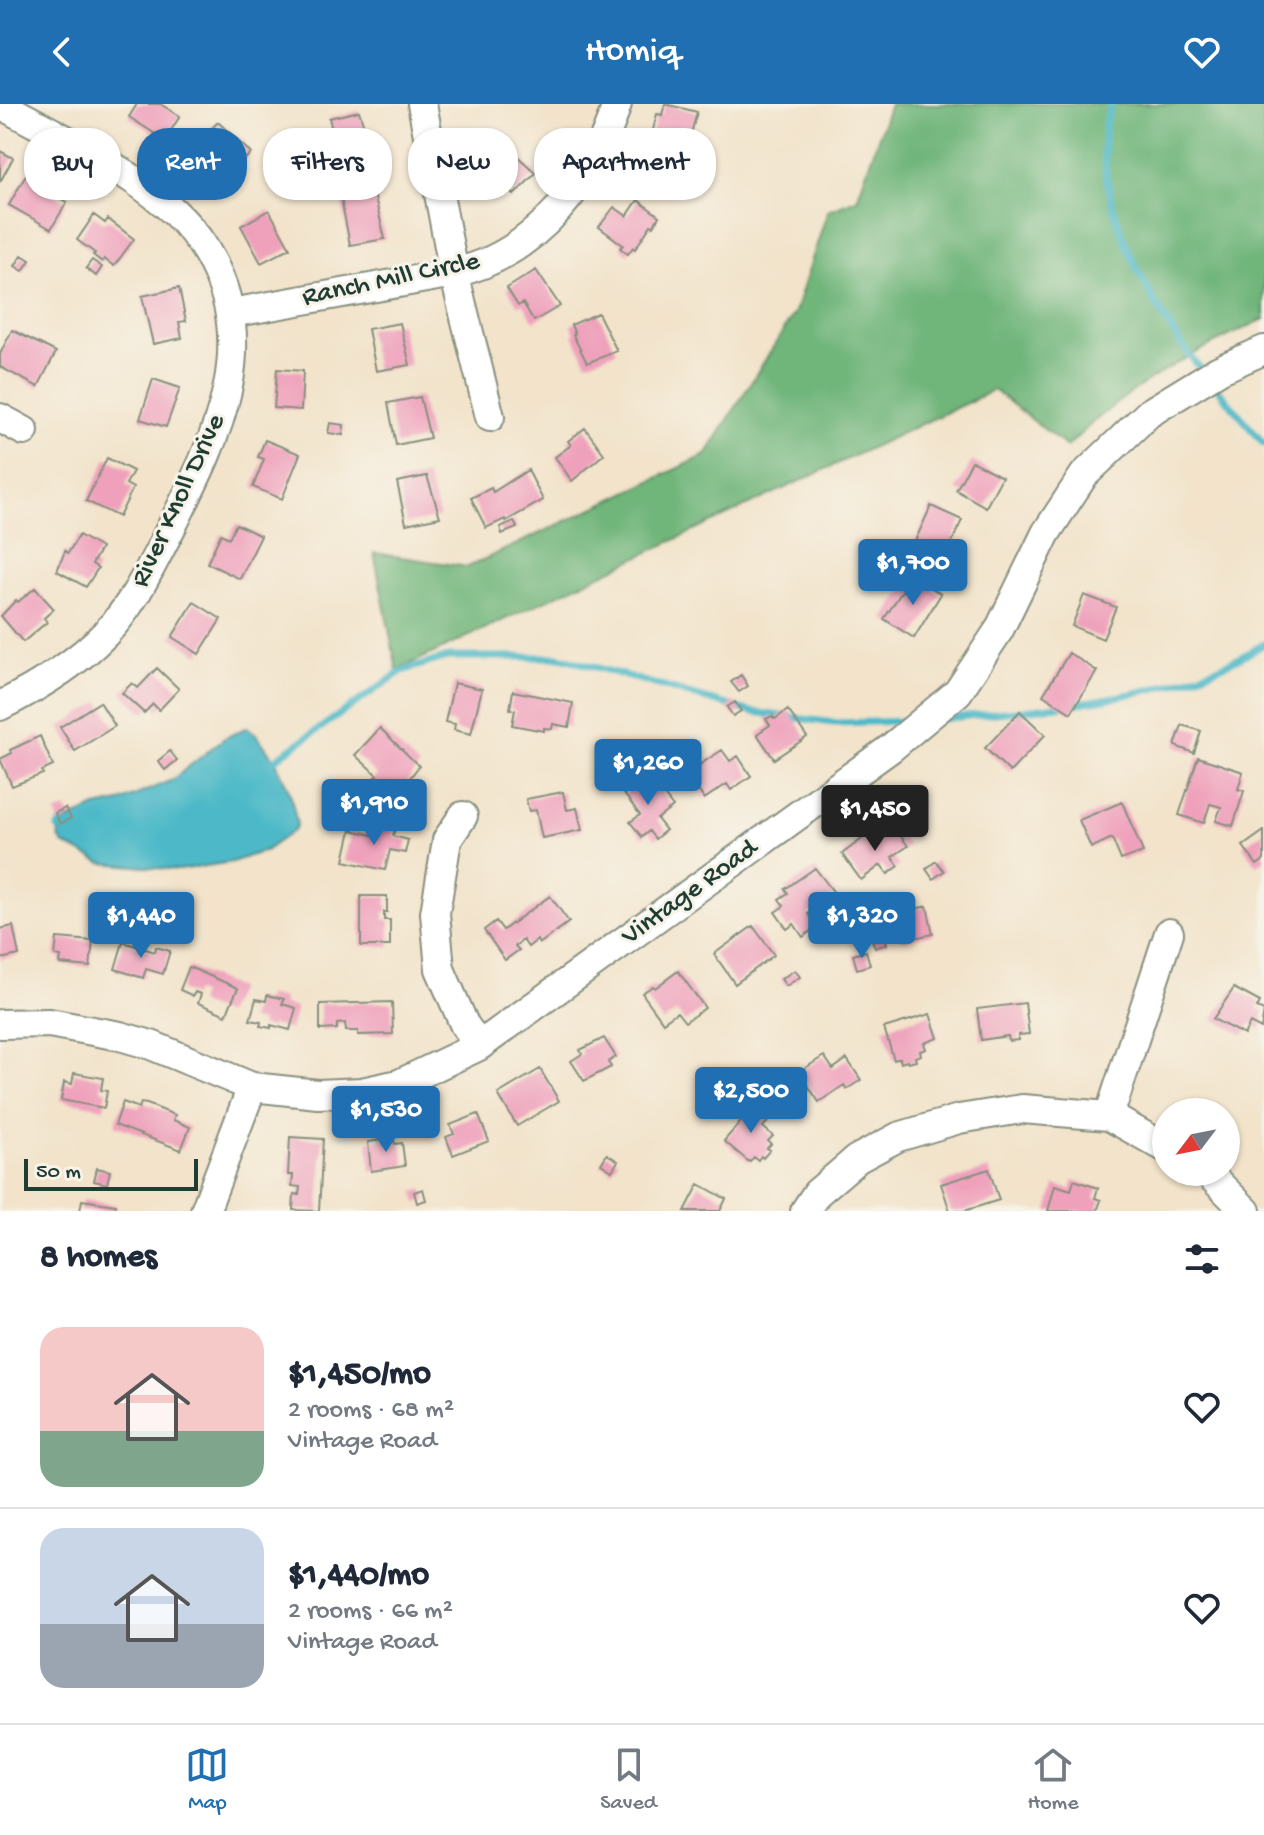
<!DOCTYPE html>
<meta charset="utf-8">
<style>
:root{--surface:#fff;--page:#f6f6f7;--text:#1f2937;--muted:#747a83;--line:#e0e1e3;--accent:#1f6fb2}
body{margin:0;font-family:"Gochi Hand",sans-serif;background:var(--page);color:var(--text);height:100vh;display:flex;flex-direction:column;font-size:30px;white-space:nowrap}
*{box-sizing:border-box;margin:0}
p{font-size:26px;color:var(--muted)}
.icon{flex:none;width:44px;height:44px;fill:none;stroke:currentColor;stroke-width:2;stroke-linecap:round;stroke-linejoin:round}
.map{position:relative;height:1107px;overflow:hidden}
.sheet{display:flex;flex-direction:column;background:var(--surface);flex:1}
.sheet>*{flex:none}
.hud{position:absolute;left:24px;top:24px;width:800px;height:72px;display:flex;gap:16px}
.needle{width:52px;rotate:238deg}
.controls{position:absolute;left:1152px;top:994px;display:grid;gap:16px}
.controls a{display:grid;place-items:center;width:88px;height:88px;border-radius:50%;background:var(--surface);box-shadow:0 2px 6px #0004;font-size:40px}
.scale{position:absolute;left:24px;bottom:20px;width:174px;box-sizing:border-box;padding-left:8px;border:4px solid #1f3d34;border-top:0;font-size:22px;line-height:28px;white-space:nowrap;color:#1f3d34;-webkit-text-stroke:6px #f7f3e8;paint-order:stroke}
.price{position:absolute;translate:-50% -68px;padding:0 18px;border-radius:8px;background:var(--accent);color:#fff;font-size:26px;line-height:52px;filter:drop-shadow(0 2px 4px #0008)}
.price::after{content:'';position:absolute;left:50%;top:48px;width:24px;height:18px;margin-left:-12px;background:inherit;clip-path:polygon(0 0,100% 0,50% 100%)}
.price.active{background:#222;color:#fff}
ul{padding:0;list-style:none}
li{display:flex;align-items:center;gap:24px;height:200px;padding:0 40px}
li+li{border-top:2px solid var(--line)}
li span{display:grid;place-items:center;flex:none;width:224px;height:160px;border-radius:24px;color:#555}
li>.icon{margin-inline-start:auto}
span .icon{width:96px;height:96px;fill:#fffc;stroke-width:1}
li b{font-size:34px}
h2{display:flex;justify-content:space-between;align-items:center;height:96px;padding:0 40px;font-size:34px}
.pill{padding:0 28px;border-radius:32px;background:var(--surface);box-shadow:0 2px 6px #0004;font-size:28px;line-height:72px}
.pill.active{background:var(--accent);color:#fff}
header{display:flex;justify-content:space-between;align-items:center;height:104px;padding:0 40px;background:var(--accent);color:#fff;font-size:36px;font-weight:600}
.dock{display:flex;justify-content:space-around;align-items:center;height:112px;border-top:2px solid var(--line);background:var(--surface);font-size:22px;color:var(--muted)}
.dock a{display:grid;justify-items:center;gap:4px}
.dock .active{color:var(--accent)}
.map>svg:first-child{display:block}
.forest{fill:#6fb57a;stroke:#477957;stroke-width:2}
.water{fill:#4db9c8;stroke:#367b7e;stroke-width:2}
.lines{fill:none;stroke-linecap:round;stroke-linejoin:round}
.stream{stroke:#4db9c8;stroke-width:7}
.building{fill:#efa1bc}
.minor-casing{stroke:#88907f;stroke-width:32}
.minor{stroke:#fff;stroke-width:28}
.labels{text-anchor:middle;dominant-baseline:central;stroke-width:6;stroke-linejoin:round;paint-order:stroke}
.street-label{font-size:28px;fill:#1f3d34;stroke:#f7f3e8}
</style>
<header><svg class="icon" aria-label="back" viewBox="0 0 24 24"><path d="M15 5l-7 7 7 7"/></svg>Homiq<svg class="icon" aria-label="heart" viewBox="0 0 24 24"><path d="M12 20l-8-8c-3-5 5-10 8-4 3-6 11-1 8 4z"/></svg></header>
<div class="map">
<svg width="1264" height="1107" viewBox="0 0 1264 1107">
<rect width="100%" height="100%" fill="#f7f3e8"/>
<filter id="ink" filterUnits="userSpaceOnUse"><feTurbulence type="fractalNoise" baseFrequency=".0125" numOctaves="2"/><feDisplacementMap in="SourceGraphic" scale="16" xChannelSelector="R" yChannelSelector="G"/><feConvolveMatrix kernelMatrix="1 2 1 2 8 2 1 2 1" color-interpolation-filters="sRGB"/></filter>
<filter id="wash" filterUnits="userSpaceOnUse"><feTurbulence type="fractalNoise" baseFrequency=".006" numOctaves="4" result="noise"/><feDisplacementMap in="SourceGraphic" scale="32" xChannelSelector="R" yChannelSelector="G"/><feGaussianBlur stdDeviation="1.8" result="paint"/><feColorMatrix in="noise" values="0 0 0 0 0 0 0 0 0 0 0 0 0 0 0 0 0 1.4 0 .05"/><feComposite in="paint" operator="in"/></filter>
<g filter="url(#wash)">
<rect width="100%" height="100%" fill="#f2e3ca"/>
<path class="forest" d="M890 0H1264V215C1189 250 1126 283 1067 343L994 286 397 566 374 449 468 463 706 351 795 208 828 106 857 95Z"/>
<path class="water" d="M247 623 256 630 276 658 290 689 297 720 294 726 266 746 232 758 179 766 102 759 63 740 59 733 58 724 62 719 96 703 120 698 172 676 223 635Z"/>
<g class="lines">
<path class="stream" d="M1111 0C1081 79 1152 208 1203 268
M1211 277 1264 340
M942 615C1049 602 1171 598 1264 540
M270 659 402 567 448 553H560L752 608 834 619 910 617
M58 724 62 719"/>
</g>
<g id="blocks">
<path class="building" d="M137 0H160L180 12 165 36 129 13Z
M665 0 697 8 685 52 675 49 676 45 650 38 657 10 662 11Z
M359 7 372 46 339 54 329 14Z
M218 18 251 49 225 76 217 68 211 75 188 53 195 47 192 44Z
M505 41 536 69 514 91 500 76 496 80 481 64Z
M664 46 689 55 683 73 658 64Z
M0 47 13 54 0 78Z
M278 65 285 76 277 81 270 70Z
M27 69 45 78 41 84 67 98 51 125 9 101Z
M370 73 385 135 350 141 338 79Z
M638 96 659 112 654 122 651 121 635 145 633 143 628 150 620 144 623 141 599 123 614 103 627 112Z
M269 106 290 144 261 159 241 122Z
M94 111 105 119 108 115 134 135 114 162 104 155 102 158 93 151 95 149 77 136Z
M22 151 30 156 23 167 15 162Z
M92 156 102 163 96 172 86 164Z
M536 166 560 202 534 217 523 199 518 202 507 184Z
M179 184 186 217 179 218 182 234 153 240 142 192Z
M598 209 617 247 587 259 573 231 575 230 571 221Z
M400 219 410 261 376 267 368 225Z
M12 226 56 248 38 283 0 263V250Z
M277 265 303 267 301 306 274 304Z
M153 275 180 284 166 323 140 315Z
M420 293 430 334 396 341 388 299Z
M330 319 344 321 343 331 328 329Z
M585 324 604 350 572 377 555 353 571 341 568 337Z
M265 336 300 350 282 395 253 383 264 355 258 353Z
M107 354 133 367 126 380 133 384 119 413 86 397Z
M972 357 1002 373 986 403 956 386Z
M528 366 543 396 506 417 505 415 486 424 471 394 491 384 493 388Z
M427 372 440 413 406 420 397 378Z
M931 402 962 416 941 462 910 448Z
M514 417 517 424 502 430 500 423Z
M236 420 261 432 240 475 207 459 221 430 229 434Z
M79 431 101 444 92 460 98 464 86 483 57 467 65 447 68 449Z
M912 472 941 490 914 534 884 515Z
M35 484 54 505 44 514 47 518 23 538 1 512 16 496 18 498Z
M1084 491 1116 503 1103 535 1072 522Z
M194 498 221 515 199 550 172 533Z
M1069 549 1097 567 1071 609 1043 591Z
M157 564 179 585 159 606 153 600 144 609 122 589 132 579 138 584Z
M741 571 748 582 739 588 731 578Z
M454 579 482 585 471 630 454 626 455 620 445 618Z
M513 587 573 599 569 623 553 620 552 625 544 624V627L512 621 515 606 510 605Z
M100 598 115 622 75 647 60 623Z
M735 598 741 607 733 612 727 603Z
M788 606 807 633 774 655 757 630 770 621 766 615 772 612 775 615Z
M1020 607 1045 631 1010 668 985 644Z
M1182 621 1201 627 1194 649 1175 642Z
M380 624 419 662 398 689 390 681 383 688 371 677 377 671 355 651Z
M40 632 53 662 42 667 43 670 12 682 0 655 12 649 10 646Z
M722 646 730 657 738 652 751 672 731 686 727 680 704 695 687 669Z
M170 647 177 656 165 666 158 657Z
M1198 653 1243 668 1238 685 1244 687 1233 722 1216 717 1221 703 1210 700 1204 719 1179 711Z
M648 671 673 703 657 715 666 726 655 735 649 727 642 733 630 718 640 711 624 690Z
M563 688 567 706 577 704 582 726 542 734 536 706 529 707 526 695Z
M1122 698 1143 748 1121 756 1112 734 1091 744 1079 716Z
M65 704 71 714 60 720 55 709Z
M378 720 395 724 393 732 408 736 405 749 390 746 385 766 344 757 351 726 376 732Z
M882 725 887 732 896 726 908 742 892 753 899 762 888 770 881 761 861 776 842 750 870 729 872 733Z
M1264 727V756L1257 761 1243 742Z
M936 757 944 767 933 775 926 765Z
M815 764 835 790 808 810 817 822 803 833 794 820 787 825 775 808 784 802 779 795 788 789 785 785Z
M361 792H387V808H384V816H390V842H361Z
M550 792 569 818 539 840 537 836 528 843 523 836 515 842 519 846 505 856 484 826 496 817 503 826Z
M927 802 933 830 904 836 898 809Z
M13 822 19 851 0 855V825Z
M753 822 774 851 735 880 714 850Z
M884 829 887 840 875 844 871 833Z
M57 834 93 837 90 863 60 860 61 853 55 852Z
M123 838 155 848 156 843 170 847 163 870 146 865 143 874 115 865Z
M866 847 870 861 857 865 853 851Z
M189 863 238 884 226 911 198 899 201 890 195 888 193 892 180 886Z
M795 866 800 873 786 882 781 875Z
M678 867 705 904 685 918 677 908 663 918 642 889 653 882 655 884Z
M1234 884 1260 898 1257 904 1264 907 1261 925 1250 919 1244 931 1213 915Z
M267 891 284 895 282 900 296 904 290 926 271 921V924L260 922 261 918 250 916 256 895 266 897Z
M392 898 393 930 358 931V927H346L345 919 337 920V925L320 926V900Z
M1025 899 1029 930 1018 931V936L1009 937 1008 932 981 936 977 905Z
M930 910 938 934 924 939 926 945 920 947 921 951 915 953 916 957 908 959 907 957 901 959 900 954 894 956 884 924Z
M604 934 616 953 608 958 611 963 584 977 571 957 582 950 580 946Z
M824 952 833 965 847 955 861 976 847 985 844 981 819 998 799 968Z
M540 965 559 997 517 1022 498 990Z
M74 969 103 974 101 986 107 987 104 1004 61 996 64 978 72 980Z
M123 998 139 1004 141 999 147 1000 175 1011 173 1016 190 1023 181 1046 115 1021Z
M756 1000 771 1014 763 1023 773 1032 768 1037 771 1040 767 1044 770 1046 763 1054 761 1052 758 1056 754 1053 749 1058 724 1037Z
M478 1010 489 1037 453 1051 446 1033 454 1030 450 1021Z
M391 1029 395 1040 402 1039 405 1062 371 1067 368 1038 382 1036 381 1030Z
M290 1033 323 1035 319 1107 293 1106 294 1090 299 1091 300 1083 292 1082 293 1071H288Z
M607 1050 618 1057 612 1067 601 1060Z
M97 1064 110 1067 107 1080 94 1077Z
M989 1065 999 1096 964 1107H950L941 1080Z
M1074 1076 1098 1084 1095 1094 1101 1096 1097 1107H1048L1055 1081 1071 1086Z
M699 1080 726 1095 720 1107H685Z
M423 1085 426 1096 417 1099 414 1088Z
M82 1096 116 1101 115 1107H80Z"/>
</g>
</g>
<g filter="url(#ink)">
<use href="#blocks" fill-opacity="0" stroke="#88907f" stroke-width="2"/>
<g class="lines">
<g class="minor-casing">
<path id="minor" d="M422 0 454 169 490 313
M231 209 454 169C535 151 594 76 617 0
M0 314 24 327
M0 602C38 583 75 561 105 530 135 499 152 460 172 422 218 331 264 238 203 142 162 78 65 37 0 0
M463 712 447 736 435 809 440 865 464 920 479 942
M0 920 49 919 120 932 151 941 252 983 318 990 362 988 399 980 479 942 891 644 958 588 999 526 1046 429 1084 371 1149 309 1219 266 1264 246
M1109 1012 1169 829
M1207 1068 1246 1107
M205 1107 252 983
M805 1107 817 1089 857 1055 898 1033 959 1015 1022 1005 1109 1012 1166 1044"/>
</g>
<use href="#minor" class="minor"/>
</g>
</g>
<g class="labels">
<g class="street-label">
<text transform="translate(391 176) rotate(-12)">Ranch Mill Circle</text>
<text transform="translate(179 397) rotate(-65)">River Knoll Drive</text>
<text transform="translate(690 789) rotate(-36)">Vintage Road</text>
</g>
</g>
</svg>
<div class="controls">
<a><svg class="needle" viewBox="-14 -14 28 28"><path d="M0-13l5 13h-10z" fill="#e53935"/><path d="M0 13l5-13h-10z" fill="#747a83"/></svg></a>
</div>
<div class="scale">50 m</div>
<b class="price" style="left:913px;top:503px">$1,700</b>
<b class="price" style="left:648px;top:703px">$1,260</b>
<b class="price" style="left:374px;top:743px">$1,910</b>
<b class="price active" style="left:875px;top:749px">$1,450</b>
<b class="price" style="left:141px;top:856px">$1,440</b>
<b class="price" style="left:862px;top:856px">$1,320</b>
<b class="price" style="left:751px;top:1031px">$2,500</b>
<b class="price" style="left:386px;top:1050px">$1,530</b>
<div class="hud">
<a class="pill">Buy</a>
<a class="pill active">Rent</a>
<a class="pill">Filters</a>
<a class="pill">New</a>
<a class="pill">Apartment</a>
</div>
</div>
<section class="sheet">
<h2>8 homes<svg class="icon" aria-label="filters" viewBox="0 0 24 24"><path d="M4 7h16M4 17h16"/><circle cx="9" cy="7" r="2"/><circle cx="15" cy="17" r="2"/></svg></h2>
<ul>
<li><span style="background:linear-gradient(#f6c9c9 65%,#7fa58c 0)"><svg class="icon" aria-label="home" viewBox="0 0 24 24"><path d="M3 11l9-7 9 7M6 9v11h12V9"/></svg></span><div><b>$1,450/mo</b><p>2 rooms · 68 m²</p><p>Vintage Road</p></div><svg class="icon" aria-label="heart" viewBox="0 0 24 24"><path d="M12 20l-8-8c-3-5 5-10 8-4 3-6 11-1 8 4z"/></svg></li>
<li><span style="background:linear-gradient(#c9d6e8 60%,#9aa5b1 0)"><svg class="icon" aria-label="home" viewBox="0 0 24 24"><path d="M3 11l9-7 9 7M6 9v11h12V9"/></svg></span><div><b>$1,440/mo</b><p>2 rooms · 66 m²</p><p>Vintage Road</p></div><svg class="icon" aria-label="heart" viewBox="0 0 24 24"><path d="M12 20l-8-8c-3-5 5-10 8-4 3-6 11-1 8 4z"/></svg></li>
</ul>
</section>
<nav class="dock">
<a class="active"><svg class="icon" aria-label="map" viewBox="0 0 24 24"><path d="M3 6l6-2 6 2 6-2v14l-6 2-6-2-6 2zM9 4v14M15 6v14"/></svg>Map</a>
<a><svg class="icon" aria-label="saved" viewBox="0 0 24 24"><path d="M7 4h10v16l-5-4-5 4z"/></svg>Saved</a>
<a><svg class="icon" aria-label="home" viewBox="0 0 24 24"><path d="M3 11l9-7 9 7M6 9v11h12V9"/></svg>Home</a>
</nav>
